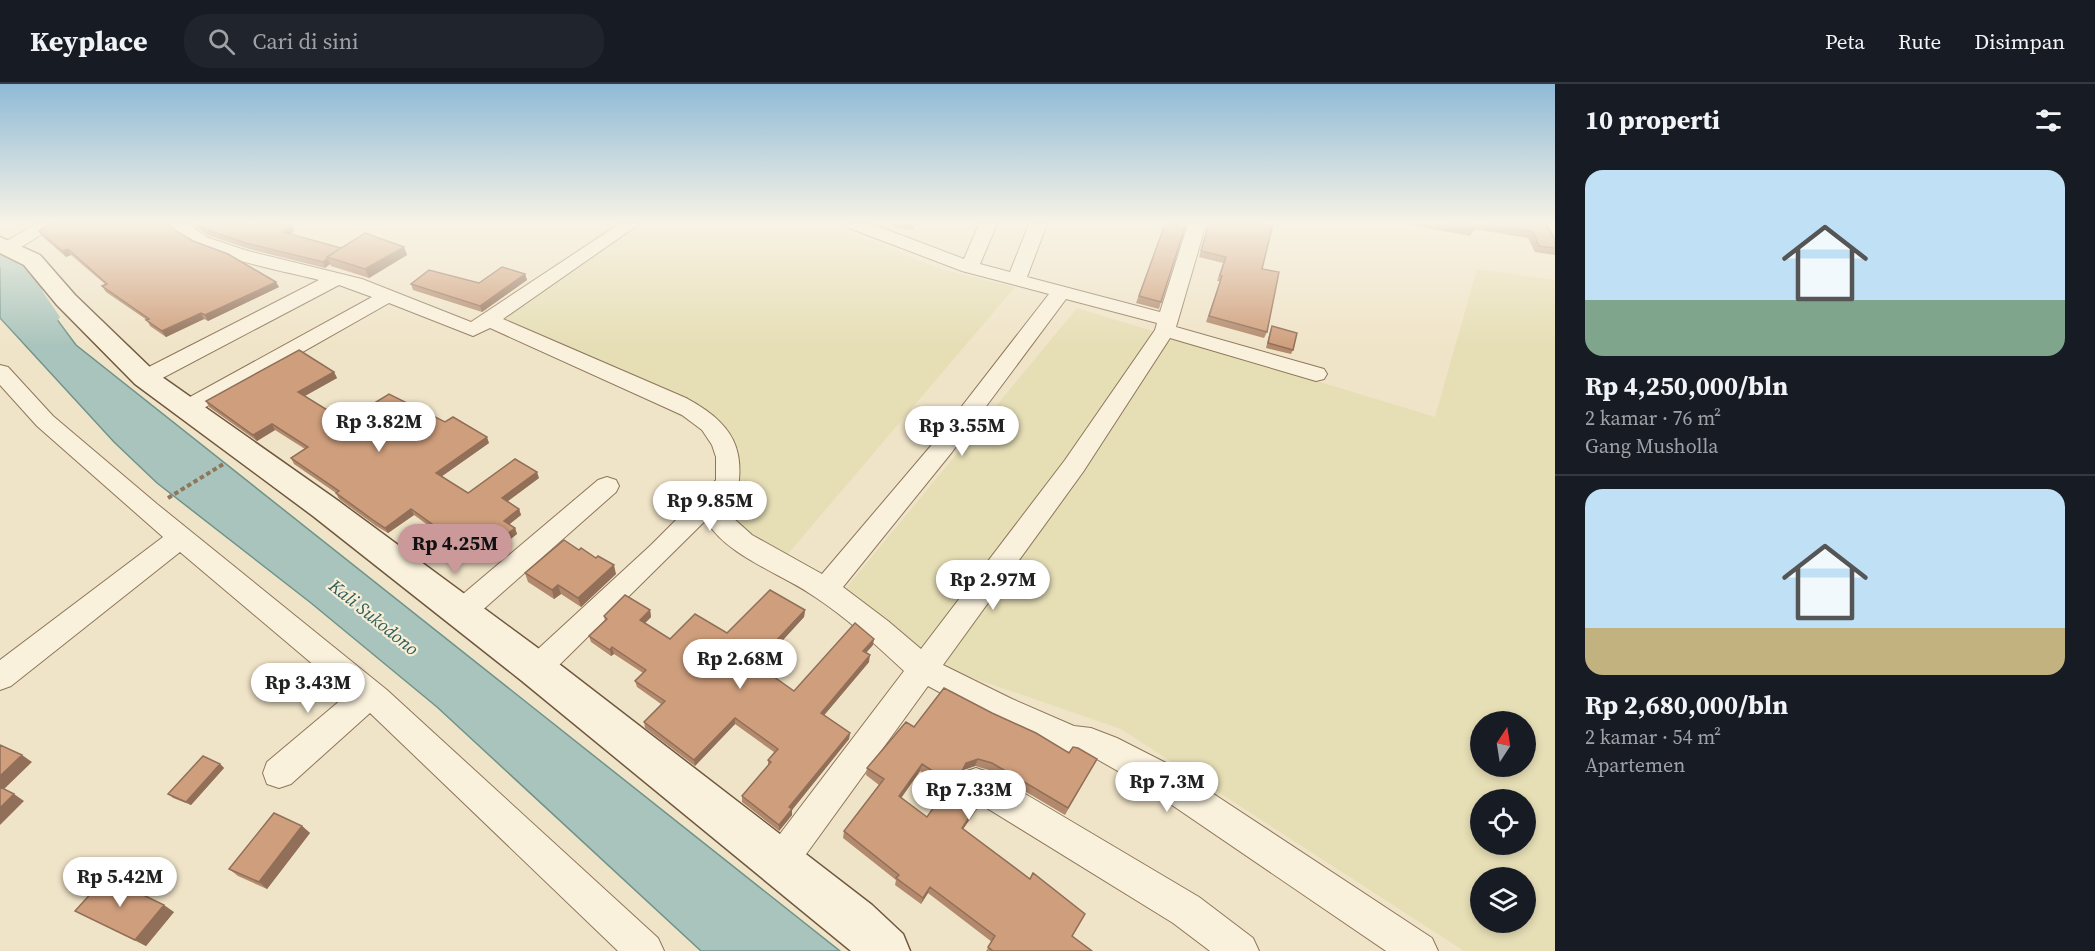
<!DOCTYPE html>
<html lang="id">
<meta charset="utf-8">
<style>
:root{--surface:#171b24;--page:#20242c;--text:#f1f3f6;--muted:#9ea1a6;--line:#363941;--accent:#cc999b}
body{margin:0;font-family:"Source Serif 4",serif;background:var(--page);color:var(--text);height:100vh;display:flex;flex-direction:column;font-size:22px;white-space:nowrap}
*{box-sizing:border-box;margin:0}
p{font-size:20px;color:var(--muted)}
.icon{flex:none;width:33px;height:33px;fill:none;stroke:currentColor;stroke-width:2;stroke-linecap:round;stroke-linejoin:round}
.map{position:relative;flex:1;overflow:hidden}
.details{display:flex;flex-direction:column;background:var(--surface);width:540px}
.details>*{flex:none}
.needle{width:39px;rotate:12deg}
.buttons{position:absolute;left:1470px;top:627px;display:grid;gap:12px}
.buttons a{display:grid;place-items:center;width:66px;height:66px;border-radius:50%;background:var(--surface);box-shadow:0 3px 9px #0003;font-size:30px}
.price{position:absolute;translate:-50% -51px;padding:0 14px;border-radius:21px;background:#fff;color:#222;font-size:20px;line-height:39px;filter:drop-shadow(0 2px 3px #0008)}
.price::after{content:'';position:absolute;left:50%;top:36px;width:18px;height:14px;margin-left:-9px;background:inherit;clip-path:polygon(0 0,100% 0,50% 100%)}
.price.active{background:var(--accent);color:#111}
ul{padding:0;list-style:none}
li{display:grid;align-content:center;gap:12px;height:318px;padding:0 30px}
li+li{border-top:2px solid var(--line)}
li span{display:grid;place-items:center;height:186px;border-radius:18px;color:#555}
li>.icon{margin-inline-start:auto}
span .icon{width:108px;height:108px;fill:#fffc;stroke-width:1}
li b{font-size:26px}
h2{display:flex;justify-content:space-between;align-items:center;height:72px;padding:0 30px;font-size:26px}
header{display:flex;align-items:center;gap:36px;box-sizing:border-box;height:84px;padding:0 30px;background:var(--surface);border-bottom:2px solid var(--line)}
header strong{font-size:28px}
nav{display:flex;gap:33px;margin-inline-start:auto;font-size:21px}
.search{width:420px;height:54px;background:var(--page);display:flex;align-items:center;gap:15px;box-sizing:border-box;padding:0 21px;border-radius:24px;color:var(--muted);font-size:22px}
main{display:flex;flex:1;min-height:0}
.map>svg:first-child{display:block}
.farmland{fill:#e6deb5;fill-rule:evenodd}
.water{fill:#a9c4bc;stroke:#6f938a;stroke-width:1.5}
.lines{fill:none;stroke-linecap:round;stroke-linejoin:round}
.river{fill:#a9c4bc;fill-rule:evenodd}
.minor-casing{stroke:#8d765c;stroke-width:2}
.secondary-casing{stroke:#6f573f;stroke-width:3}
.path{stroke:#8d765c;stroke-width:4;stroke-dasharray:4.5 3;stroke-linecap:butt}
.minor{fill:#faf1dc;fill-rule:evenodd}
.secondary{fill:#faf1dc;fill-rule:evenodd}
.wall{fill:#b2896c;fill-rule:evenodd}
.shaded-wall{fill:#916f58}
.building{fill:#cf9f7d;stroke:#916f58;stroke-width:1.5;fill-rule:evenodd}
.labels{text-anchor:middle;dominant-baseline:central;stroke-width:4.5;stroke-linejoin:round;paint-order:stroke}
.water-label{font-size:18px;font-style:italic;fill:#2f5d5a;stroke:#f7eed8}
</style>
<header>
<strong>Keyplace</strong>
<div class="search"><svg class="icon" aria-label="search" viewBox="0 0 24 24"><circle cx="10" cy="10" r="6"/><path d="M15 15l6 6"/></svg>Cari di sini</div>
<nav><a>Peta</a><a>Rute</a><a>Disimpan</a></nav>
</header>
<main>
<div class="map">
<svg width="1555" height="867" viewBox="0 0 1555 867">
<rect width="100%" height="100%" fill="#f0e4c8"/>
<path class="farmland" d="M613 140H825L941 185 1015 203 787 471 726 437 740 365 491 231Z
M1477 185 1555 196V867H1464L1121 645 935 581 846 504 1077 224 1435 333ZM1480 638H1526V682H1480ZM1480 716H1526V760H1480ZM1480 794H1526V838H1480Z"/>
<path class="water" d="M0 175 19 184 76 261 840 867H701L437 623 311 519 157 399 114 358 0 234Z"/>
<g class="lines">
<path class="river" d="M0 164 25 172 43 208 60 233 55 240 44 243 33 240 13 208 3 184 0 183Z"/>
<g class="minor-casing">
<path id="minor" d="M36 140H58L15 167H3L0 163 3 159Z
M169 140H189L206 153 248 167 362 195 471 238 619 140H639L503 235 686 314C743 345 747 374 732 433L752 451 822 490 935 357 1049 210 962 187 849 144 847 140H872L964 175 979 140H997L980 180 1010 188 1029 140H1047L1027 193 1160 228 1188 140H1206L1176 243 1324 285 1327 290 1324 295 1316 297 1170 254 1083 388 943 581 1012 615 1074 642 1091 644 1117 654 1168 680 1432 854 1438 867H1386L1144 702 1095 674 1061 666 990 635 928 602 791 791 779 797 767 791 761 779 767 767 904 587C876 561 847 534 815 513 783 490 726 472 706 436L546 594 536 598 526 594 521 585 526 576 651 461 716 396V373L712 361 702 346 682 331 490 244 473 252 389 219 195 329 187 331 179 329 176 324 179 319 372 213 339 201 153 299 145 301 137 299 134 294 137 289 319 196C280 186 193 172 169 140ZM1066 215 1157 239 1155 246 1065 376 921 565 888 537 843 503 952 368Z
M1540 140H1555V157L1549 156Z
M0 281 8 283 53 332 157 420 387 606 658 854 664 867H618L370 629 291 700 279 704 267 700 263 689 267 678 348 610 180 468 11 602 0 606V576L163 453 37 342 0 301Z
M607 393 616 396 619 402 616 408 470 537 460 540 450 537 446 529 450 521 598 396Z
M976 684 988 688 1199 813 1253 854 1259 867H1210L1173 839 964 710 960 699 964 688Z"/>
</g>
<g class="secondary-casing">
<path id="secondary" d="M0 153 40 171 75 211 155 288 337 416 550 573 872 821 903 850 910 867H851L522 597 313 432 135 300 57 221 24 181 0 169Z"/>
</g>
<path class="path" d="M168 414 225 379"/>
<use href="#minor" class="minor"/>
<use href="#secondary" class="secondary"/>
</g>
<path class="wall" d="M193 140H285L294 147 290 150 341 164 404 163 407 171 369 194 331 182 330 180 325 184 249 165 207 151Z
M893 140H916L913 146 893 143Z
M1165 140 1161 218 1159 225 1136 219Z
M1273 140 1262 185 1267 248 1264 254 1206 238 1220 197H1217L1223 179 1199 173 1208 141Z
M1405 140H1546L1555 155V171L1535 168 1528 154 1474 145 1470 152Z
M39 147H176L279 203 208 237 204 235 166 253 150 242 147 236 106 208 102 202 105 200 71 171 66 173 43 153Z
M525 190 527 196 482 228 413 206 411 200 479 199Z
M1272 242 1293 266 1291 270 1266 264 1270 247Z
M334 288 337 294 305 312 345 337 445 338 489 359 442 392 468 409 539 394 508 417 519 425 521 431 509 440 515 444 517 450 480 479 414 431 388 449 376 442 339 415 336 409 294 380 291 374 305 365 275 346 257 357 209 323 206 317Z
M525 489 616 490 581 523 561 510 554 515 528 498Z
M650 526 651 533 645 539 670 555 727 549 805 526 804 533 777 562 779 569 764 586 794 607 873 561 866 569 869 578 824 631 850 649 849 655 792 726V731L779 747 742 718V712L768 682V676L774 668 735 640 695 682 645 644 644 638 661 620 637 603 635 597 643 589 614 570 611 572 591 558 589 552 605 537 604 532Z
M992 629 1069 669 1097 675 1065 731 989 686 975 682 963 686 961 692 964 704 981 715 979 722 963 745 1072 852 1092 867H986L992 858 928 809 921 820 895 801 896 796 843 754 844 747 879 701 866 691 867 684 914 643ZM920 687 947 705 927 733 901 714Z
M220 680 224 684 191 721 173 714 168 710Z
M302 742 310 749 267 805 238 792 229 785Z
M75 827 174 828 146 862 87 833Z"/>
<path class="shaded-wall" d="M292 142 294 147 285 154 283 148Z
M404 163 407 171 369 194 365 185Z
M68 165 71 171 66 173 62 167Z
M328 174 330 180 325 184 323 178Z
M525 190 527 196 482 228 480 222Z
M276 198 279 203 208 237 205 231Z
M201 229 204 235 166 253 162 247Z
M334 288 337 294 301 314 298 308Z
M272 340 275 346 257 357 253 351Z
M487 353 489 359 438 395 436 389Z
M537 388 539 394 504 420 502 414Z
M411 425 414 431 388 449 385 444Z
M519 425 521 431 506 443 504 437Z
M515 444 517 450 480 479 478 473Z
M614 481 616 490 581 523 578 514Z
M558 501 561 510 554 515 552 506Z
M650 526 651 533 642 542 640 536Z
M805 526 804 533 774 566V559Z
M874 555 873 561 862 573 863 567Z
M612 563 614 570 611 572 610 566Z
M779 563V569L761 590 760 583Z
M870 571 869 578 821 635V629Z
M735 634V640L695 682 694 676Z
M850 649 849 655 792 726V731L779 747V741L789 723Z
M22 671 32 678 2 707 0 705V692Z
M978 675 975 682 963 686 958 698 966 679Z
M220 680 224 684 191 721 186 718Z
M922 680 920 687 897 720 899 712Z
M14 710 24 717 0 741V724Z
M981 715 979 722 959 751 962 744Z
M302 742 310 749 267 805 259 798Z
M930 803 928 809 921 820 923 814Z
M164 821 174 828 146 862 135 856Z"/>
<path class="building" d="M49 140H169L176 147 193 157 228 170 276 198 205 231 201 229 162 247 146 236 149 235 102 202 107 200 68 165 62 167 39 147Z
M198 140H285L292 142 283 148 341 164 327 173 328 174 323 178 246 159 204 145Z
M1165 140H1186L1161 218 1139 212Z
M1209 140H1273L1262 185 1279 188 1267 248 1209 232 1222 192 1220 191 1226 173 1201 167Z
M1442 140H1472L1474 146Z
M1487 140H1546L1555 155V164L1539 162 1533 148Z
M365 149 404 163 365 185 327 173Z
M502 183 525 190 480 222 411 200 429 186 479 199Z
M1272 242 1297 249 1293 266 1268 259Z
M299 266 334 288 298 308 345 337 389 310 445 338 453 333 487 353 436 389 468 409 515 375 537 388 502 414 519 425 504 437 515 444 478 473 411 425 385 444 373 436 336 409 339 407 291 374 308 363 272 340 253 351 206 317Z
M564 456 579 466 581 464 596 474 598 472 614 481 578 514 558 501 552 506 525 489Z
M770 506 805 526 774 559 779 563 760 583 794 607 855 539 874 555 863 567 870 571 821 629 850 649 789 723 792 725 779 741 742 712 771 678 768 676 778 665 735 634 694 676 644 638 665 617 635 597 646 586 612 563 610 566 589 552 607 535 604 532 625 511 650 526 640 536 670 555 695 530 727 549Z
M944 604 992 629 1036 649 1069 669 1073 663 1078 664 1097 675 1068 724 992 679 978 675 966 679 960 691 964 704 981 715 962 744 1030 795 1033 789 1085 830 1072 852 1092 867H993L988 863 995 852 930 803 923 814 896 794 899 791 844 747 884 695 867 684 906 638 914 643ZM922 680 951 699 927 733 899 712Z
M0 661 22 671 0 692Z
M203 672 220 680 186 718 168 710Z
M0 703 14 710 0 724Z
M274 729 302 742 259 798 229 785Z
M106 793 164 821 135 856 75 827Z"/>
<linearGradient id="sky" x2="0" y2="1"><stop stop-color="#8fbad6"/><stop offset="0.53" stop-color="#f8f3e6"/><stop offset="1" stop-color="#f8f3e6" stop-opacity="0"/></linearGradient>
<rect width="1555" height="262" fill="url(#sky)"/>
<g class="labels">
<g class="water-label">
<text transform="translate(374 533) rotate(39)">Kali Sukodono</text>
</g>
</g>
</svg>
<div class="buttons">
<a><svg class="needle" viewBox="-14 -14 28 28"><path d="M0-13l5 13h-10z" fill="#e53935"/><path d="M0 13l5-13h-10z" fill="#9ea1a6"/></svg></a>
<a><svg class="icon" aria-label="locate" viewBox="0 0 24 24"><circle cx="12" cy="12" r="6"/><path d="M12 2v4M12 18v4M2 12h4M18 12h4"/></svg></a>
<a><svg class="icon" aria-label="layers" viewBox="0 0 24 24"><path d="M12 4l9 5-9 5-9-5zM3 14l9 5 9-5"/></svg></a>
</div>
<b class="price" style="left:379px;top:369px">Rp 3.82M</b>
<b class="price" style="left:962px;top:373px">Rp 3.55M</b>
<b class="price" style="left:710px;top:448px">Rp 9.85M</b>
<b class="price active" style="left:455px;top:491px">Rp 4.25M</b>
<b class="price" style="left:993px;top:527px">Rp 2.97M</b>
<b class="price" style="left:740px;top:606px">Rp 2.68M</b>
<b class="price" style="left:308px;top:630px">Rp 3.43M</b>
<b class="price" style="left:1167px;top:729px">Rp 7.3M</b>
<b class="price" style="left:969px;top:737px">Rp 7.33M</b>
<b class="price" style="left:120px;top:824px">Rp 5.42M</b>
</div>
<section class="details">
<h2>10 properti<svg class="icon" aria-label="filters" viewBox="0 0 24 24"><path d="M4 7h16M4 17h16"/><circle cx="9" cy="7" r="2"/><circle cx="15" cy="17" r="2"/></svg></h2>
<ul>
<li><span style="background:linear-gradient(#bfe0f5 70%,#7fa58c 0)"><svg class="icon" aria-label="home" viewBox="0 0 24 24"><path d="M3 11l9-7 9 7M6 9v11h12V9"/></svg></span><div><b>Rp 4,250,000/bln</b><p>2 kamar · 76 m²</p><p>Gang Musholla</p></div></li>
<li><span style="background:linear-gradient(#bfe0f5 75%,#c2b280 0)"><svg class="icon" aria-label="home" viewBox="0 0 24 24"><path d="M3 11l9-7 9 7M6 9v11h12V9"/></svg></span><div><b>Rp 2,680,000/bln</b><p>2 kamar · 54 m²</p><p>Apartemen</p></div></li>
</ul>
</section>
</main>
